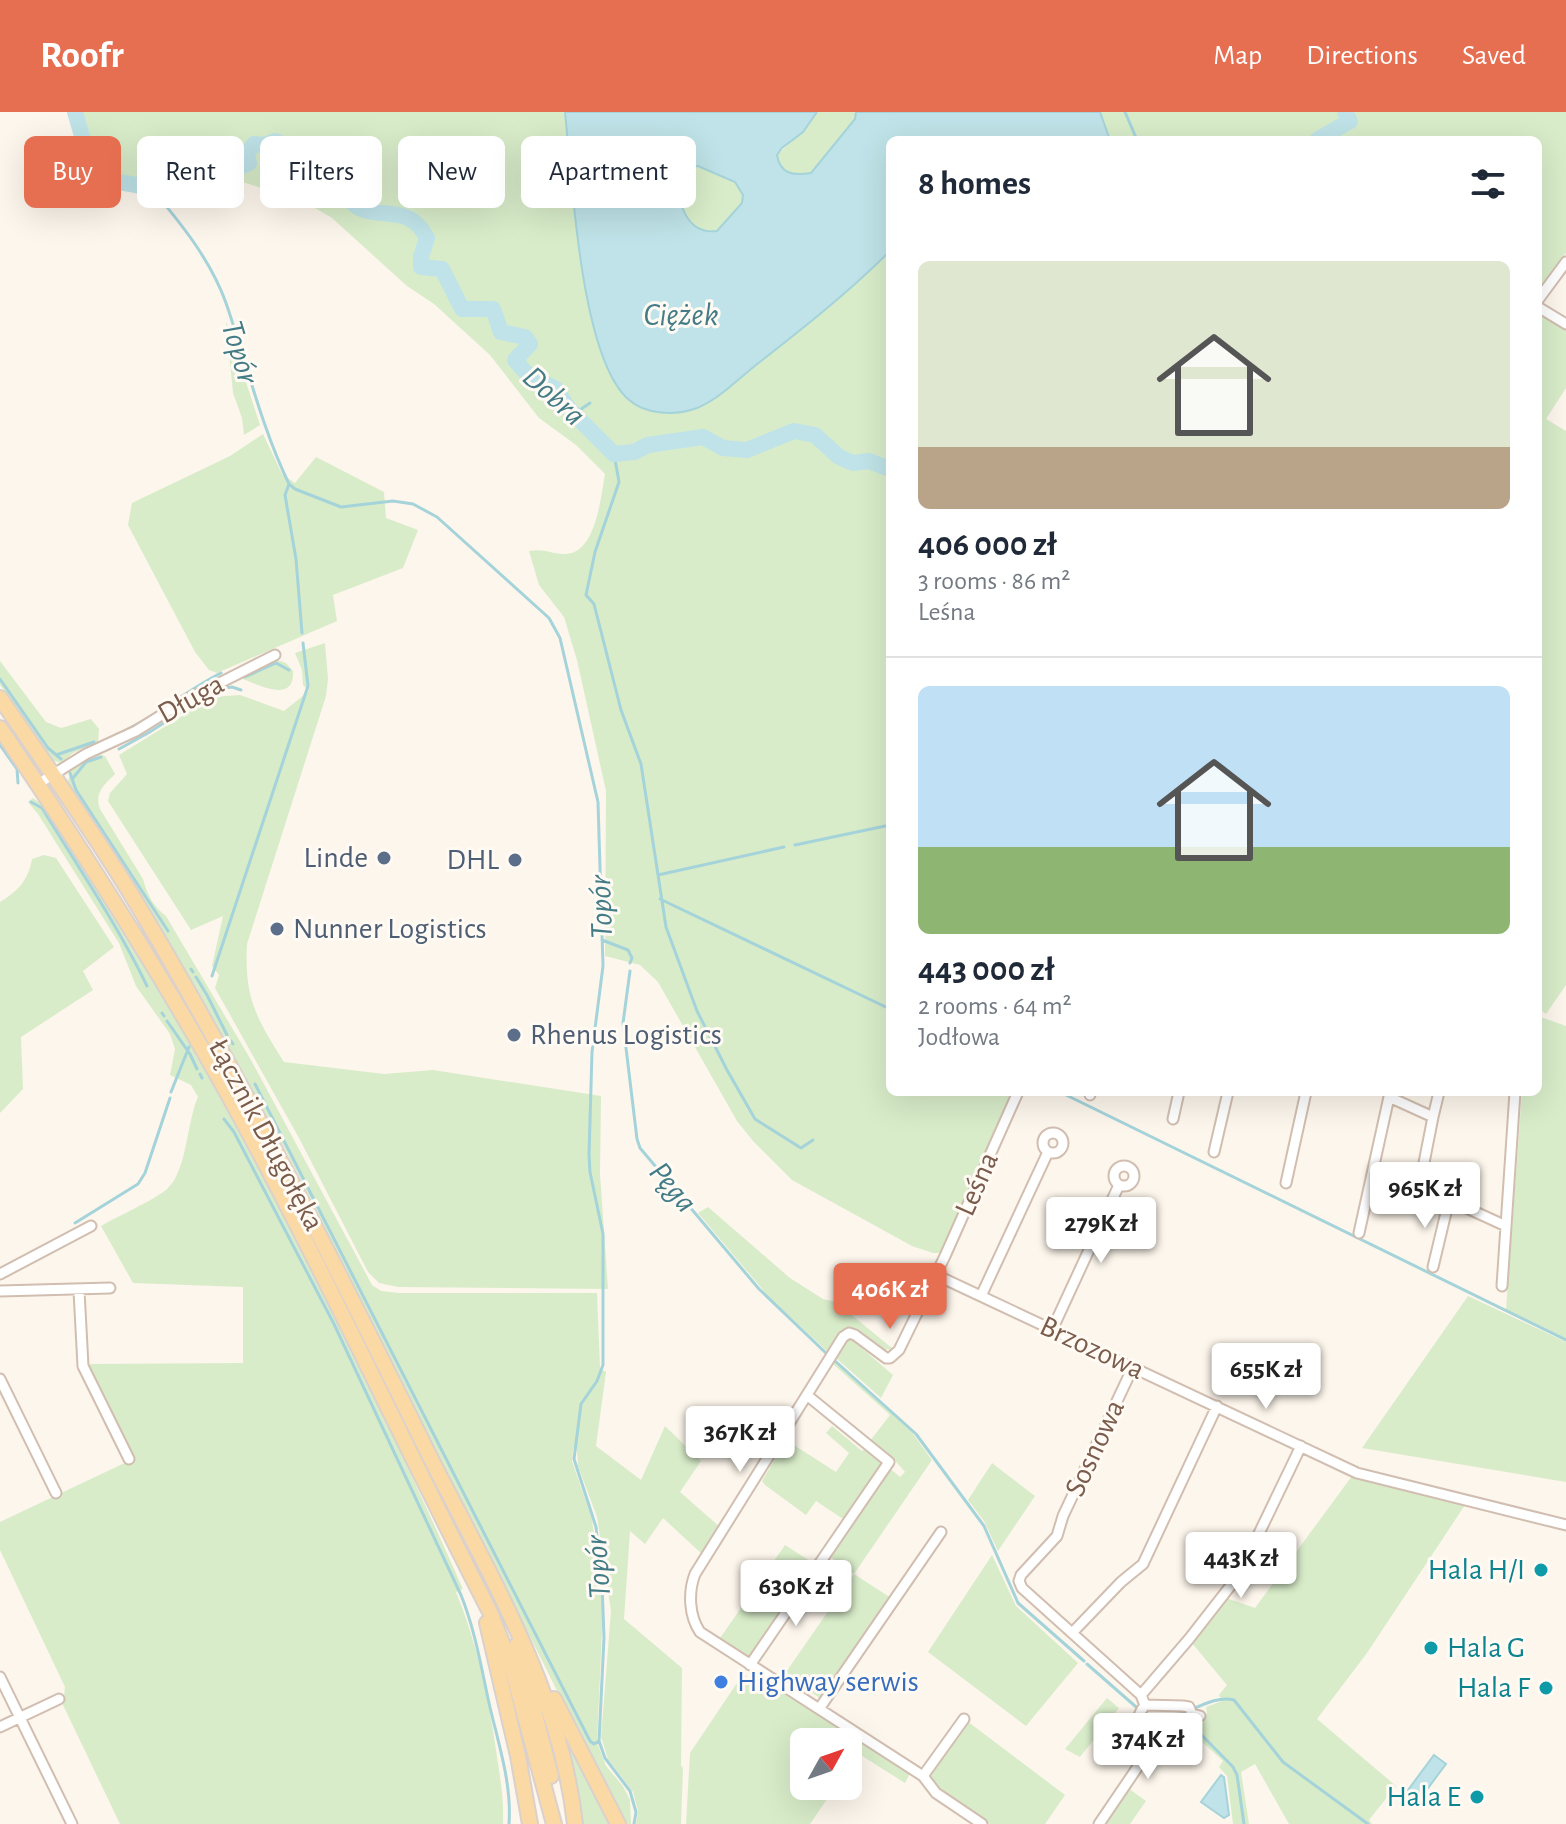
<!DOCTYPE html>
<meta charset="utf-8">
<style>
:root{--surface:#fff;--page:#f2f2f3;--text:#1f2937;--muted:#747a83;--line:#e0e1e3;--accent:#e76f51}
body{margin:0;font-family:"Alegreya Sans",sans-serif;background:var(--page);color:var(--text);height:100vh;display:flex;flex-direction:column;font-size:30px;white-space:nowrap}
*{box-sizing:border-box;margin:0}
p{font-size:26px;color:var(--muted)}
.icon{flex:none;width:44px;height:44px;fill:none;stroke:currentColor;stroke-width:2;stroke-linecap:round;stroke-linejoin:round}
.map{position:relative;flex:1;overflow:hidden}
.drawer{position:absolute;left:886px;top:24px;width:656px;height:960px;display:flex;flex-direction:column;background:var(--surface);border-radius:12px;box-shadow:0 8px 32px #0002}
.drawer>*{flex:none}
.hud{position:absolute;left:24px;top:24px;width:742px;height:72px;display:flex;gap:16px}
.needle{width:52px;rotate:50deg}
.controls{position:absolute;left:790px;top:1616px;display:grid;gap:16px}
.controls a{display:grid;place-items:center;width:72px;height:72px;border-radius:12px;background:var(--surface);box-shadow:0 8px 32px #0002;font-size:40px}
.price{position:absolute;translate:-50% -68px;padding:0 18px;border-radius:8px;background:#fff;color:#222;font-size:26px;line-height:52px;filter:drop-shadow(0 2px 4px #0008)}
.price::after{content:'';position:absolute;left:50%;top:48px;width:24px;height:18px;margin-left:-12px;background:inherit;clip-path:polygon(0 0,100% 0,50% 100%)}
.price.current{background:var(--accent);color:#fff}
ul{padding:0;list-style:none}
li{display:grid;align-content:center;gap:16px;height:424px;padding:0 32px}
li+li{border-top:2px solid var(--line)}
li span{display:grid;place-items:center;height:248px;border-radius:12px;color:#555}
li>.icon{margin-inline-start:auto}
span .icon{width:144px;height:144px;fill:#fffc;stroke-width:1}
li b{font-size:34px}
h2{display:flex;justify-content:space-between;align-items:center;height:96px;padding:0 32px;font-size:34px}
.chip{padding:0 28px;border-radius:12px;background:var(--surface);box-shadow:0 8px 32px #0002;font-size:28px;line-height:72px}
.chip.current{background:var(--accent);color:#fff}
header{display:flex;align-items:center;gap:48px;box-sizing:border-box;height:112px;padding:0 40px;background:var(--accent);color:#fff}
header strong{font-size:38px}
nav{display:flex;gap:44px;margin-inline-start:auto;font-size:28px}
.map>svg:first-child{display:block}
.green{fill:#d8ecc9}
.water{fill:#bfe3e8;stroke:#a5d3da;stroke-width:2;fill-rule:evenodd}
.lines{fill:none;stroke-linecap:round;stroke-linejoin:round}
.stream{stroke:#a5d3da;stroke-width:3}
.river{stroke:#bfe3e8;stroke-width:16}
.street-casing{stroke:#d1beb0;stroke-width:13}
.primary-casing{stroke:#dad1cd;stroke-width:18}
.street{stroke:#fff;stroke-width:9}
.primary{stroke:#fbd9a5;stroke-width:14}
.service-dot{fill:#5c6f8a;stroke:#fffaf3;stroke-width:3}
.culture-dot{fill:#0f9aa8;stroke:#fffaf3;stroke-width:3}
.shop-dot{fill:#3f7fe0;stroke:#fffaf3;stroke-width:3}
.labels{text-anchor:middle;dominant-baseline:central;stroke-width:6;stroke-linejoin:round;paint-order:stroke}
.street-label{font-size:30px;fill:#7a5c4d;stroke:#fffaf3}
.service-label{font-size:30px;fill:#4e5e75;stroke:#fffaf3;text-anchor:end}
.culture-label{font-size:30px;fill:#0d838f;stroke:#fffaf3;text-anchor:end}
.shop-label{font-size:30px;fill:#366cbe;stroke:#fffaf3;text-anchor:start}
.water-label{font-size:32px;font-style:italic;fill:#437c86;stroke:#fffaf3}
</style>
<header>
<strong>Roofr</strong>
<nav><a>Map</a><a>Directions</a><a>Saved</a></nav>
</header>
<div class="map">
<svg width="1566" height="1712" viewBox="0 0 1566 1712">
<rect width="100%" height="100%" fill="#fdf6ec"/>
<path class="green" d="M80 0H565C572 65 580 244 628 287 645 302 676 304 697 296 720 286 741 265 761 249 805 214 849 179 890 139V980H1014L942 1141H933L912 1134 792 1068 753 1029 737 1009 658 870 640 853 605 844 606 679 577 548 564 505 539 473 529 439C545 436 551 442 566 442 596 441 601 384 605 362L576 333 539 306 490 243 434 192 407 174 332 106 303 89 242 70 214 72 178 91 157 93 100 52 84 16Z
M817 0H856L855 7 811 61C793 64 780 62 777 43L809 13Z
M1100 0H1566V141L1538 181V28H1110Z
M698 54 735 70 744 83 742 91 717 119C686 123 675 88 681 63L689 55Z
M1538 199 1566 217V276L1546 307 1566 319V873L1546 902 1538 896Z
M226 209 260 313 244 323 242 306 233 281Z
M263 322 282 362 295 371 316 345 384 380 386 406 418 418 403 456 333 483 337 509 217 561 209 558 195 540 128 413 132 391 230 344Z
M325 531 328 567 326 584 247 832C244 885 256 906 284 950L384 962 433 958 601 984 600 1062 608 1177 398 1175 379 1171 368 1160 299 1026 215 876 219 863 212 854 223 804 191 818 108 689 110 681 127 662 119 643 213 585 240 583 284 599 309 579 303 573 302 558 295 541Z
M277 548 286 551 293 559C295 593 257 572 240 566Z
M0 549 46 610 61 616 91 607 99 617 98 630 73 641 62 651 51 648 0 573Z
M101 643 105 644 115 662C104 673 94 681 100 697L143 767C147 783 154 795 166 804L251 948 372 1173 381 1179 399 1181H597L600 1256 606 1260 596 1334 641 1368 665 1314 701 1349 680 1380 720 1415 702 1442 663 1406 645 1432 630 1419 624 1507 682 1556 681 1654 683 1656 681 1712H636L638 1699 633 1680 608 1647 601 1625 611 1499 597 1405 578 1354 577 1338 573 1337 572 1349 592 1407 603 1497 597 1630 606 1654 623 1674 630 1688 631 1712H624L287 1041 172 837 68 670 70 658 88 647Z
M33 686 43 693 51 705C106 791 161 878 211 968 304 1133 386 1304 463 1477L456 1480C477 1531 488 1583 496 1638 500 1666 504 1683 503 1712H120L63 1593 65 1575 0 1438V1410L133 1347 85 1252 243 1251V1175L133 1171 101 1114C116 1105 157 1087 168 1076 187 1058 187 1009 198 985L191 973 170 963 175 937 170 922 136 874 119 831 38 702 28 690Z
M44 743 56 746 114 835 83 859 93 878 21 925 23 977 0 1001V790C18 779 28 769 32 747Z
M1538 904 1566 914V1227L1506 1198 1522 980H1538Z
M708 1095 790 1166 823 1187 836 1190 893 1237 880 1238C871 1227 861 1216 846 1215L841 1219 830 1242 768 1184 698 1101Z
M1468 1184 1566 1230V1370L1362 1336Z
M851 1227 893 1263 881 1286 836 1246 845 1230Z
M835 1249 911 1319 932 1348 854 1462 891 1486 823 1588 784 1563 854 1462 829 1444 756 1550 720 1526 785 1433 813 1451 843 1407 816 1389 806 1403 765 1373 762 1369 786 1328 836 1360 849 1341 826 1321 832 1314 862 1339 866 1336 900 1365 905 1360 892 1345 870 1329 890 1303 833 1252Z
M1309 1343 1566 1417 1465 1393 1367 1541 1317 1607 1396 1674 1369 1708 1372 1712H1289L1255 1652 1241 1660 1249 1712H1233L1227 1664 1219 1655 1223 1649 1177 1607H1169L1160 1628 1142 1622V1602L1151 1605 1180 1603 1195 1618 1207 1601 1206 1595 1222 1589 1219 1583 1227 1573 1191 1530 1226 1486 1255 1496 1352 1364 1308 1345Z
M992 1351 1035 1384 998 1439 984 1409 968 1388Z
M992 1443 1016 1494 1078 1551 1026 1614 928 1540Z
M743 1562 771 1581 777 1577 910 1661 905 1671 859 1642 848 1657V1630H804V1674H836L810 1712H686L690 1641Z
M1107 1586 1119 1596 1080 1645 1065 1637Z
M560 1607 612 1712H580Z
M967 1609 1065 1683 1045 1712H990L944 1682 931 1668 932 1657Z
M1128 1676 1146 1689 1130 1712H1103Z"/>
<path class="water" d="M565 0H817L803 20 782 36 777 43C780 62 793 64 811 61L855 7 856 0H1100L1110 28H890V139C848 181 802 217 756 253 737 268 719 287 697 296 676 304 645 303 628 287 580 244 572 65 565 0ZM698 54 735 70 743 83 742 91 717 119C686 123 675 88 681 63L689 55Z
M1434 1643 1446 1652 1414 1695 1402 1686Z
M1221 1663 1224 1665 1229 1703 1224 1706 1201 1690Z"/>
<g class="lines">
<path class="stream" d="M1125 0 1137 28
M148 72C178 108 210 146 226 191 247 252 261 314 289 372L295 377 341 395 393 389 413 392 437 405 549 506 560 526 598 690 603 854 592 940 589 1043 590 1060 603 1122V1253L597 1269 581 1292 574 1347 596 1415 602 1471 604 1526 599 1629 605 1646 630 1679 636 1700 634 1712
M574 302 590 291
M614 342 619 370 595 440 586 483 594 492 621 598 641 652 666 815 697 899 727 958 755 1007 801 1036 813 1028
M289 372 285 383 296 447 302 521
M245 565 276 551 289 558
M0 567 48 636 61 647
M116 623C153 607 185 579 221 561
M0 633 17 657 18 671
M119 637 148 621 217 577 232 575 241 578
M56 643 94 630
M70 661 76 678 168 819
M73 666 86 650 101 645
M31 690 42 696C78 755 117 812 147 874
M795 733 890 713
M658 763 784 735
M660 787 890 897
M602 828 628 838 632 846 630 851
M191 857 193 860
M630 859 623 911 637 1027 640 1036 759 1177 828 1243
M212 864 308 574 303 531
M196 865 207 883
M207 883 227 923
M162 901 164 904
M167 909 190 942 197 957
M231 929 233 932
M200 962 202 966
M255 972 590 1629 594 1632 599 1629
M171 980 189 935
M1060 980 1566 1228
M224 1007 234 1020 334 1212 461 1483C475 1518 481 1554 489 1591 498 1631 512 1671 509 1712
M75 1111 138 1072 145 1061 170 986
M834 1248 916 1322 984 1414 1018 1491 1084 1549
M1087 1552 1143 1601 1153 1604 1181 1602 1233 1655 1237 1663 1244 1712
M1181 1602C1197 1596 1218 1583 1234 1588L1283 1650 1368 1712"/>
<path class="river" d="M75 0 87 41 101 60 113 69 142 74 206 57 222 62 249 51 247 42 254 32 264 33 275 29C299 39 328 50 345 72 350 80 347 88 356 94 379 109 409 90 427 126L421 145V155L442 157 462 197H493L501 220 525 225 530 232 515 248 526 261 556 277 569 297 614 342 634 340 648 333 703 325 723 336 747 338 794 319 815 323 839 345 853 351 869 349 890 357
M1317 28 1350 9 1345 0"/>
<g class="street-casing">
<path id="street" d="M1538 188 1566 150
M1538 195 1566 212
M38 672 86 642 136 619 184 589 275 543
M1090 983V980
M1433 1005 1421 1066 1423 1073 1449 1088 1506 1114
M1173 1007 1179 980
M1043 1031a10 10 0 1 1 20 0a10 10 0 1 1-20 0Z
M1214 1040 1228 980
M1114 1064a10 10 0 1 1 20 0a10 10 0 1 1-20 0Z
M1286 1071 1306 980
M1359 1121 1389 985 1433 1005 1439 980
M1433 1155 1449 1088
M0 1162 91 1114
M936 1163 1357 1361 1566 1413
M1502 1174 1515 980
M0 1179 110 1176
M79 1179 83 1254 129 1347
M981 1184 1048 1040
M1052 1218 1119 1073
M1133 1255 1063 1404 1057 1424 1021 1463 1019 1469 1022 1476 1141 1583 1145 1593
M0 1267 56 1381
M1072 1521 1121 1470 1143 1452 1217 1294
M750 1553 889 1350 808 1284
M0 1565 72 1712
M1141 1583 1189 1527 1239 1463 1301 1334
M819 1597 941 1420
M0 1615 59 1587
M923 1664 964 1607
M982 1712 936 1681 923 1664 700 1520C689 1504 688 1480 695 1462L843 1225 849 1221 855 1223 886 1246H890L899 1238 945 1144 1018 980
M1099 1712 1139 1653C1148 1628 1127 1616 1145 1593L1183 1594 1189 1595 1192 1602 1200 1604"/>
</g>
<g class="primary-casing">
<path id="primary" d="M0 586C45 651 90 715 131 782 239 961 333 1148 425 1335 485 1456 560 1575 575 1712
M0 616C82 737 160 859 230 986 323 1155 402 1329 490 1500L512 1556 554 1712
M487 1511 518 1644 530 1712
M517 1533 551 1664
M554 1587 618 1712"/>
</g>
<use href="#street" class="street"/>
<use href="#primary" class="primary"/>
</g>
<g class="service-dot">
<circle cx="384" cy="746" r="8"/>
<circle cx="515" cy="748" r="8"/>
<circle cx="277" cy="817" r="8"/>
<circle cx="514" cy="923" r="8"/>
</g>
<g class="culture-dot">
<circle cx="1541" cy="1458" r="8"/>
<circle cx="1431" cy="1536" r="8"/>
<circle cx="1546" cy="1576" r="8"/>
<circle cx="1477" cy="1685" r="8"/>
</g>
<circle class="shop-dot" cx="721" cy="1570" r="8"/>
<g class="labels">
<g class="street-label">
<text transform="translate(191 587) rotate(-29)">Długa</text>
<text transform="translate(266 1023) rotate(62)">Łącznik Długołęka</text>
<text transform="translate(977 1072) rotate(-66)">Leśna</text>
<text transform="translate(1092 1236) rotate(25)">Brzozowa</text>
<text transform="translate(1095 1336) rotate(-65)">Sosnowa</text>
</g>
<g class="service-label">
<text x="368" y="746">Linde</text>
<text x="499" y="748">DHL</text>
<text x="293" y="817" text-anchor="start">Nunner Logistics</text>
<text x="530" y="923" text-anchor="start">Rhenus Logistics</text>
</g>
<g class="culture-label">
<text x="1525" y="1458">Hala H/I</text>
<text x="1447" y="1536" text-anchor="start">Hala G</text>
<text x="1530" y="1576">Hala F</text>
<text x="1461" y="1685">Hala E</text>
</g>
<g class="shop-label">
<text x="737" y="1570">Highway serwis</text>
</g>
<g class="water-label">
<text x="681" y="203">Ciężek</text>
<text transform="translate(240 240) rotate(73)">Topór</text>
<text transform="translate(554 284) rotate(42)">Dobra</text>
<text transform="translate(601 795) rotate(-92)">Topór</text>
<text transform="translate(673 1075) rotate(50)">Pęga</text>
<text transform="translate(598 1455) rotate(-94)">Topór</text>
</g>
</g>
</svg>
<div class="controls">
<a><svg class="needle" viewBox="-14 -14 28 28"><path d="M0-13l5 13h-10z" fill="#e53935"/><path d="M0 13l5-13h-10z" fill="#747a83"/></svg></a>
</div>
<b class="price" style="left:1425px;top:1118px">965K zł</b>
<b class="price" style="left:1101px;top:1153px">279K zł</b>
<b class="price current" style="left:890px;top:1219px">406K zł</b>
<b class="price" style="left:1266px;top:1299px">655K zł</b>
<b class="price" style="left:740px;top:1362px">367K zł</b>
<b class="price" style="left:1241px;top:1488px">443K zł</b>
<b class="price" style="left:796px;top:1516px">630K zł</b>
<b class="price" style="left:1148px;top:1669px">374K zł</b>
<div class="hud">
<a class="chip current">Buy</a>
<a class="chip">Rent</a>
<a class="chip">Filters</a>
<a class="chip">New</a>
<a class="chip">Apartment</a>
</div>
<section class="drawer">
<h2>8 homes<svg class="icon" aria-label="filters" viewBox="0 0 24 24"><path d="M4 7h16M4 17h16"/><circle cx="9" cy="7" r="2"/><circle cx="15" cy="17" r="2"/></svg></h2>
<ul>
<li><span style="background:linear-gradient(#dfe7d0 75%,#b9a48a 0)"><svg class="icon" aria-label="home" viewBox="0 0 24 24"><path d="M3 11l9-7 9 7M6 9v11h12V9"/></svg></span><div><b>406 000 zł</b><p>3 rooms · 86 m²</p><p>Leśna</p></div></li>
<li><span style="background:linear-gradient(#bfe0f5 65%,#8fb573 0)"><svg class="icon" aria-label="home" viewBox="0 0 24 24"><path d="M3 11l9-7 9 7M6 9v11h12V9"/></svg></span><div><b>443 000 zł</b><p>2 rooms · 64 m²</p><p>Jodłowa</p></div></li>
</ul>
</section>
</div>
